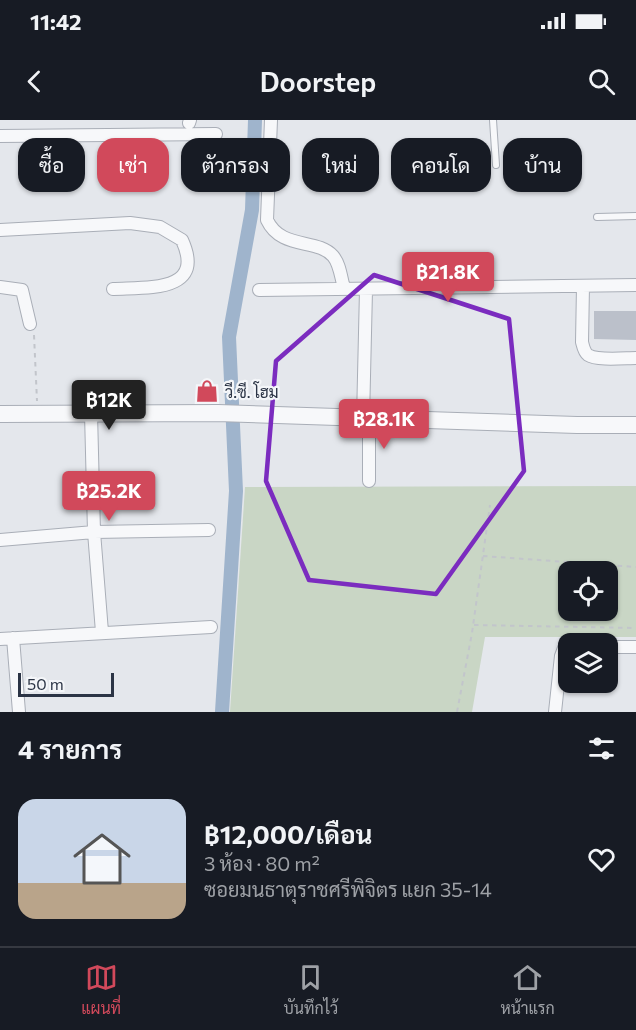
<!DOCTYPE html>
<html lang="th">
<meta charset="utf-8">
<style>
:root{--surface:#171b24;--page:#242831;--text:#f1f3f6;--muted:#9ea1a6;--line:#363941;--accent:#d1495b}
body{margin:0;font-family:Commissioner,Sarabun,sans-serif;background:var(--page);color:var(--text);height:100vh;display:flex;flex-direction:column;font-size:22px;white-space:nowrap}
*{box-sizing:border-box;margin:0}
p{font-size:20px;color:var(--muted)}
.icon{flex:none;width:33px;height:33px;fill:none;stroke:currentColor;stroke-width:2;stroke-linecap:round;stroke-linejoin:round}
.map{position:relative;height:592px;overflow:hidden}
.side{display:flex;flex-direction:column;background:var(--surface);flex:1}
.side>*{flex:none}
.top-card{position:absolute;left:18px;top:18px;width:600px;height:54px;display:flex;gap:12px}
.controls{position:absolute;left:558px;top:441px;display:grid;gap:12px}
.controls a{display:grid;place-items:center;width:60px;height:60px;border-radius:12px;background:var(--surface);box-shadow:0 2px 4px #0004;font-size:30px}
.scale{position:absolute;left:18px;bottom:15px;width:96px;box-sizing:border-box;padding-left:6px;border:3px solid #2b3445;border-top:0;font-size:16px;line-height:21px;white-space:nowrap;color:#2b3445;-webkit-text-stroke:4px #f4f6f9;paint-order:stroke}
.price{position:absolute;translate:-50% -51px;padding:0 14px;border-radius:6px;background:var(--accent);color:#fff;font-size:20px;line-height:39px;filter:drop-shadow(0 2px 3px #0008)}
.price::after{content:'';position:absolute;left:50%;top:36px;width:18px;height:14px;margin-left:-9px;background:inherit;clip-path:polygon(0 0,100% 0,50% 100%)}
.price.current{background:#222;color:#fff}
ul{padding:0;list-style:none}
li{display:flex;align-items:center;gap:18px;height:150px;padding:0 18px}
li+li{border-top:2px solid var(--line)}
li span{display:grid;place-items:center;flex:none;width:168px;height:120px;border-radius:18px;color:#555}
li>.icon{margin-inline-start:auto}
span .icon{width:72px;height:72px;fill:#fffc;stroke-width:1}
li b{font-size:26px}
h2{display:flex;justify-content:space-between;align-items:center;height:72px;padding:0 18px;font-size:26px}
.tag{padding:0 21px;border-radius:18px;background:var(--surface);box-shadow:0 2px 4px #0004;font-size:21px;line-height:54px}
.tag.current{background:var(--accent);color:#fff}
.status{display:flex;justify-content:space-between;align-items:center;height:42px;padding:0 30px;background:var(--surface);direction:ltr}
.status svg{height:16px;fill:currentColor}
header{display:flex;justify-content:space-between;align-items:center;height:78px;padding:0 18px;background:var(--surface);font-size:27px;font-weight:600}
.dock{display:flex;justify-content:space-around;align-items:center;height:84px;border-top:2px solid var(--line);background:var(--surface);font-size:16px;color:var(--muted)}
.dock a{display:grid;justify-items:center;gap:3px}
.dock .current{color:var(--accent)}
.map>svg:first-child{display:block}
.green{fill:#c9d6c5;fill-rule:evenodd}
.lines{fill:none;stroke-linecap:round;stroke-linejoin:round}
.canal{stroke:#9fb4cc;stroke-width:14}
.building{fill:#bbc0ca}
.service-casing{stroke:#a9aeb7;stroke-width:8}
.minor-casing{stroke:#a9aeb7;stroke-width:14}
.tertiary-casing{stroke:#a9aeb7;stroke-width:18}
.path{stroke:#c2c5cb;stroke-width:2;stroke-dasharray:4.5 4.5;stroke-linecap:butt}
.service{stroke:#f7f8fa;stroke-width:6}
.minor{stroke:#f7f8fa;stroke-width:12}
.tertiary{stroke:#f7f8fa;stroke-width:16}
.marked{fill:none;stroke:#7b2cbf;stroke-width:4.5;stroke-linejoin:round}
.labels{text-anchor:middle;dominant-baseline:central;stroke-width:4.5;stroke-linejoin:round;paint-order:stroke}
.poi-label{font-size:16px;fill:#2b3445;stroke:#f4f6f9;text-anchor:start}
</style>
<div class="status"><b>11:42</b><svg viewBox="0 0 49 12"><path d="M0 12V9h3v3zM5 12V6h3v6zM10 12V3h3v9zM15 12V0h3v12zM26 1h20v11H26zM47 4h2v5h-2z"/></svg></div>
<header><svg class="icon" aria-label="back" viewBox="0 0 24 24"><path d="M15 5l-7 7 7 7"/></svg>Doorstep<svg class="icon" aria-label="search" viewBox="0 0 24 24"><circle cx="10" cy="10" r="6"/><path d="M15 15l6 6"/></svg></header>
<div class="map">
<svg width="636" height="592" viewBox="0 0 636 592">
<rect width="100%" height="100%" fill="#e4e7ec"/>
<path class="green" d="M636 366V517H485L472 592H230L245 367ZM568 452H608V490H568Z"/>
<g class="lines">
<path class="canal" d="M222 592 236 371 229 217 252 90 255 0"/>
</g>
<path class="building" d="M594 191H636V220L594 219Z"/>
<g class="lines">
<g class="service-casing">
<path id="service" d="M493 0 496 45
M597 97 636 96"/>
</g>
<g class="minor-casing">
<path id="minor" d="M271 0 267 100C281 130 317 118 333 136 340 144 341 158 344 168
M189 3 190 0
M0 16 216 14
M0 110 130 103 160 107 182 120C206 173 147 167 113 169
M583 166 582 222C583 226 584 232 588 235 597 241 625 238 636 238
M0 167 22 170 30 204
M259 170 636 165
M91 293 94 412 102 512
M363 299 366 170
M369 299V361
M0 420 94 412 209 410
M13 518 19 592
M0 519 211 507
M608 527H636
M555 592 561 536 564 528 568 527"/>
</g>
<g class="tertiary-casing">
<path id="tertiary" d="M0 294 218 293 577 305H636"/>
</g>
<path class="path" d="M34 215 37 281
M483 436 636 447
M474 505 636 508
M457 592 472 513 490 385"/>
<use href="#service" class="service"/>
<use href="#minor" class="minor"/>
<use href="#tertiary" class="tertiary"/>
</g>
<path class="marked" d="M374 155 509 199 524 351 436 474 309 460 266 361 276 241Z"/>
<defs>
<g id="shop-bare" transform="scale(1.8)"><path d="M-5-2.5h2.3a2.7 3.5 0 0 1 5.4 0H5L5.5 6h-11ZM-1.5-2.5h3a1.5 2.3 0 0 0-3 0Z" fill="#d1495b" stroke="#f4f6f9" stroke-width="2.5" paint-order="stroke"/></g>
</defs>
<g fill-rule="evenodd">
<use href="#shop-bare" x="207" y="271"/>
</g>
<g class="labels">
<g class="poi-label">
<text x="225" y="271">วี.ซี. โฮม</text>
</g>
</g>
</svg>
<div class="controls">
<a><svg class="icon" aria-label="locate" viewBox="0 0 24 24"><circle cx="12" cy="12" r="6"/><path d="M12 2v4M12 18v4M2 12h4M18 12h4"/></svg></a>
<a><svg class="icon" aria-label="layers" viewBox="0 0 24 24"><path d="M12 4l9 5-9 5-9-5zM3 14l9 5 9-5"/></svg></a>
</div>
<div class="scale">50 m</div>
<b class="price" style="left:448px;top:183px">฿21.8K</b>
<b class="price current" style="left:109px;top:311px">฿12K</b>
<b class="price" style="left:384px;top:330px">฿28.1K</b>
<b class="price" style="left:109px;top:402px">฿25.2K</b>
<div class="top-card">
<a class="tag">ซื้อ</a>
<a class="tag current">เช่า</a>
<a class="tag">ตัวกรอง</a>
<a class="tag">ใหม่</a>
<a class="tag">คอนโด</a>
<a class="tag">บ้าน</a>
</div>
</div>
<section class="side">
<h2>4 รายการ<svg class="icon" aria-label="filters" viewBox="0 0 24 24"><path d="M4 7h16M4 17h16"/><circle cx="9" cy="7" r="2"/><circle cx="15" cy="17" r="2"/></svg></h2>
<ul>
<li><span style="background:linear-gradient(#c9d6e8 70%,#b9a48a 0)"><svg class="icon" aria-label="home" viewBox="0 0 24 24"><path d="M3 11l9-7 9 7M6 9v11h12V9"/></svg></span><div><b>฿12,000/เดือน</b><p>3 ห้อง · 80 m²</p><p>ซอยมนธาตุราชศรีพิจิตร แยก 35-14</p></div><svg class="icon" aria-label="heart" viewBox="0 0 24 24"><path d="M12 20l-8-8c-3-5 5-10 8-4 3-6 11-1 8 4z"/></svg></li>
</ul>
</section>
<nav class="dock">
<a class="current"><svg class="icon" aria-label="map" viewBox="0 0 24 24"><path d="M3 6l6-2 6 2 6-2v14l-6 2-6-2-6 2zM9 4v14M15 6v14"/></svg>แผนที่</a>
<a><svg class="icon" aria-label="saved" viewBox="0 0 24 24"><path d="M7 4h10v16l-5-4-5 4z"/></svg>บันทึกไว้</a>
<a><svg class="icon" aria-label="home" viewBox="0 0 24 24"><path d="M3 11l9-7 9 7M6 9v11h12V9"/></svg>หน้าแรก</a>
</nav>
